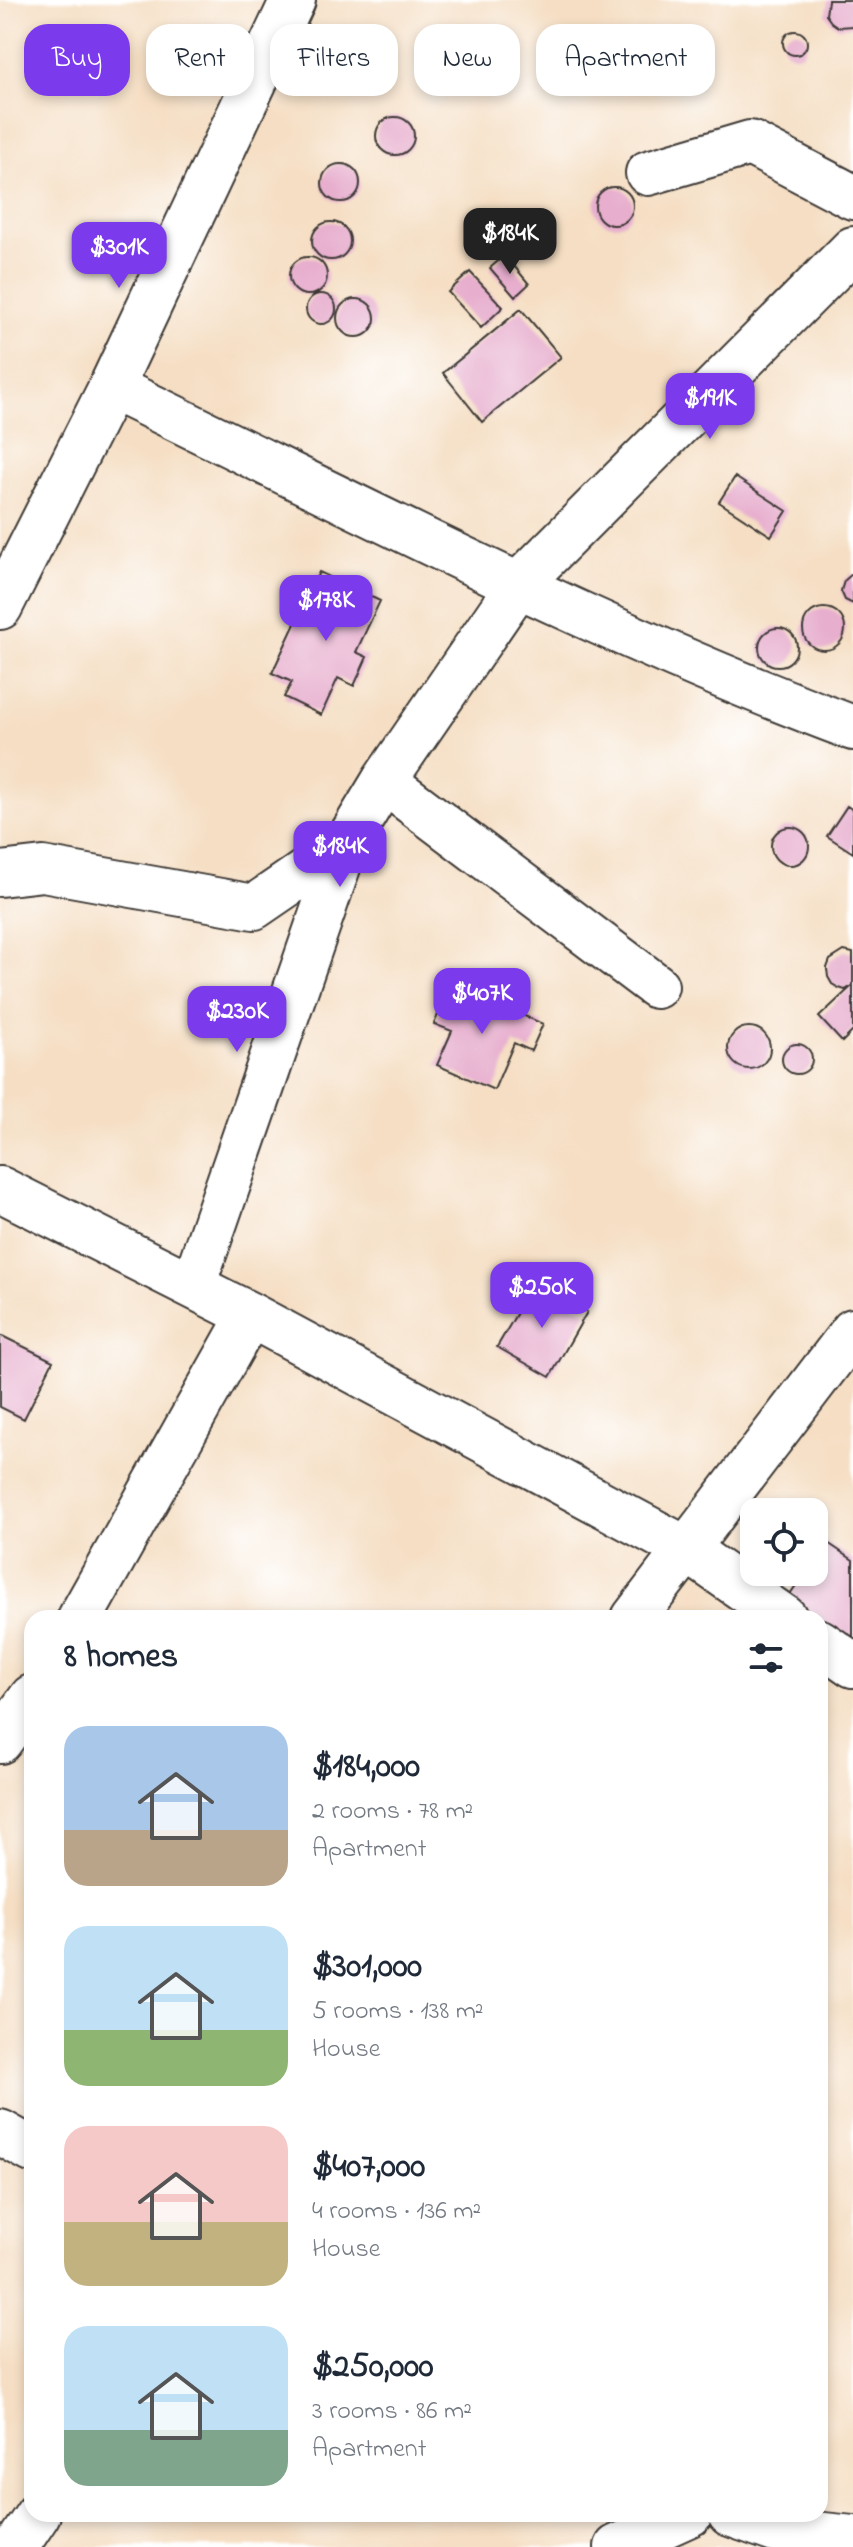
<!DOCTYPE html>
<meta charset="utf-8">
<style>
:root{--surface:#fff;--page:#f6f6f7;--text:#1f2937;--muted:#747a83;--accent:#7c3aed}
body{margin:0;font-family:"Indie Flower",sans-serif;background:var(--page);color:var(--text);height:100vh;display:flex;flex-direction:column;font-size:30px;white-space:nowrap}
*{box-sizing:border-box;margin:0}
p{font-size:26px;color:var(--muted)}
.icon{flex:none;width:44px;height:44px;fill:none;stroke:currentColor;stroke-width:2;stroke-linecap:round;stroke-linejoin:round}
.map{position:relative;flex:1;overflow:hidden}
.side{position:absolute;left:24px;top:1610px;width:804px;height:912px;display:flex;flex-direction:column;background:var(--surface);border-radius:24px;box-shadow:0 4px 12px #0003}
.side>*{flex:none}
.top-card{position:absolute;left:24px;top:24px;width:806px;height:72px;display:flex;gap:16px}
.fabs{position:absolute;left:740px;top:1498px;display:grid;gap:16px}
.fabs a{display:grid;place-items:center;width:88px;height:88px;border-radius:16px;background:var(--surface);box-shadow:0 4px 12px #0003;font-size:40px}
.price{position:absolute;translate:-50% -68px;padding:0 18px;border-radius:16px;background:var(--accent);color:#fff;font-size:26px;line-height:52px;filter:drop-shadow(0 2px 4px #0008)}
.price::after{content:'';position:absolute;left:50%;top:48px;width:24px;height:18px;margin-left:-12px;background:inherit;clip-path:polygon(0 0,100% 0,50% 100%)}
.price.current{background:#222;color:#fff}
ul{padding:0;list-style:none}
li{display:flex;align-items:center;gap:24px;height:200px;padding:0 40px}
li span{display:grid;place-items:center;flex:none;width:224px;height:160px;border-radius:24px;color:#555}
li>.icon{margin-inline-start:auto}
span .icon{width:96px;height:96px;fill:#fffc;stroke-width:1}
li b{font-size:34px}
h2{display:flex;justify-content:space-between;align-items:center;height:96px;padding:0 40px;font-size:34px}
.tag{padding:0 28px;border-radius:24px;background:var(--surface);box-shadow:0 4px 12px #0003;font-size:28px;line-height:72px}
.tag.current{background:var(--accent);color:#fff}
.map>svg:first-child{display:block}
.building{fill:#e7aece}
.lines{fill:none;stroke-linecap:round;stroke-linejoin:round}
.street-casing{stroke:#3d3935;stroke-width:48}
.street{stroke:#fff;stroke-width:44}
</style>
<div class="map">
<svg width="853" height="2547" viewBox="0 0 853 2547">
<rect width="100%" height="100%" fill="#fff"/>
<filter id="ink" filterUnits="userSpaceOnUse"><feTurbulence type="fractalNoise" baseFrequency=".0125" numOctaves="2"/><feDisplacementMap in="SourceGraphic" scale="16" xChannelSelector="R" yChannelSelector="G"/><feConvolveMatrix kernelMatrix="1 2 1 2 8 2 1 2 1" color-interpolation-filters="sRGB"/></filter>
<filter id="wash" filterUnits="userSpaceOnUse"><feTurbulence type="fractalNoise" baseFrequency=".006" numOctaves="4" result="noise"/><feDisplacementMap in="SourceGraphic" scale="32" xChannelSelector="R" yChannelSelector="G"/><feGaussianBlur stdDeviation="1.8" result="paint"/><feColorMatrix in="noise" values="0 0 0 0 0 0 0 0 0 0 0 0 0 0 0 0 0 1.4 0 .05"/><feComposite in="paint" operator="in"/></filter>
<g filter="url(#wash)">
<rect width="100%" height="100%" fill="#f5dec3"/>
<g id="blocks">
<path class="building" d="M828 0H853V26L838 27 831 22 826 15Z
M783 43a12 12 0 1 1 24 0a12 12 0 1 1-24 0Z
M376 136a19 19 0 1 1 38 0a19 19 0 1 1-38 0Z
M322 183a19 19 0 1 1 38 0a19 19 0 1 1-38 0Z
M595 206a19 19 0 1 1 38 0a19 19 0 1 1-38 0Z
M312 241a19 19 0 1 1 38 0a19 19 0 1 1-38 0Z
M505 255 529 284 515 297 490 268Z
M289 276a19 19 0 1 1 38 0a19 19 0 1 1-38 0Z
M470 272 503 307 481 328 448 292Z
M306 309a15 15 0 1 1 30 0a15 15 0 1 1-30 0Z
M337 318a19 19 0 1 1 38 0a19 19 0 1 1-38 0Z
M521 309 561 357 482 422 443 373Z
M735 477 787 511 771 536 719 502Z
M319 572 380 601 356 652 367 657 354 686 338 678 321 715 284 697 292 682 272 673Z
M853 573V604L845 600 841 591 844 581Z
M803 629a21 21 0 1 1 42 0a21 21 0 1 1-42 0Z
M759 647a19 19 0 1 1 38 0a19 19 0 1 1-38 0Z
M847 806 853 810V853L827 836Z
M771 846a19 19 0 1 1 38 0a19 19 0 1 1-38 0Z
M844 951 853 953V1031L842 1042 819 1017 852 986 845 990 839 988 832 984 828 977 827 968 830 960Z
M451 984 543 1024 531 1051 514 1043 494 1090 437 1065 452 1031 434 1024Z
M728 1048a21 21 0 1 1 42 0a21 21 0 1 1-42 0Z
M782 1059a15 15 0 1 1 30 0a15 15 0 1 1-30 0Z
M535 1282 587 1312 550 1377 497 1347Z
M0 1335 53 1361 24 1419 0 1407Z
M825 1541 853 1560V1656L820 1635V1618H794L780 1609 805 1572H814V1558Z"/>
</g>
</g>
<g filter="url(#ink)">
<use href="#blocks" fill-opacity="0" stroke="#3d3935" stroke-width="2"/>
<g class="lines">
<g class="street-casing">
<path id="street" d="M648 173 750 143 853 197
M111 387C356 505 598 633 853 728
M0 607 111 387 293 0
M384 781 656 986
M0 874 43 869 254 907 346 844 384 781 519 584 853 249
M0 1189 250 1315 686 1549 785 1618
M193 1286 346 844
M80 1618 250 1315
M634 1618 853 1331
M820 1642 853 1665
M0 1741 32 1697
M0 2132 32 2150
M730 2514 775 2530 853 2538
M16 2547 38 2514
M617 2547 690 2514"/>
</g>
<use href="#street" class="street"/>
</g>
</g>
</svg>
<div class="fabs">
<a><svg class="icon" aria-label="locate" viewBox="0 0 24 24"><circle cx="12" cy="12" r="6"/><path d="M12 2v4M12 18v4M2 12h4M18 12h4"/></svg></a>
</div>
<b class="price current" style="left:510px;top:276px">$184K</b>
<b class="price" style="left:119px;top:290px">$301K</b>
<b class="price" style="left:710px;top:441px">$191K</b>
<b class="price" style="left:326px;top:643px">$178K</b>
<b class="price" style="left:340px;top:889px">$184K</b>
<b class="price" style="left:482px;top:1036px">$407K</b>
<b class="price" style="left:237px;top:1054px">$230K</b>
<b class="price" style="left:542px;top:1330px">$250K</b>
<div class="top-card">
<a class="tag current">Buy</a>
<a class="tag">Rent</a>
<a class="tag">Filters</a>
<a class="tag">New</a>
<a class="tag">Apartment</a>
</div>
<section class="side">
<h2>8 homes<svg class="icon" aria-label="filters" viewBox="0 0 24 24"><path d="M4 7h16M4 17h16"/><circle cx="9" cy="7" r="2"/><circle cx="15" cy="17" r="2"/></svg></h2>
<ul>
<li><span style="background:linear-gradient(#a9c7e8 65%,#b9a48a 0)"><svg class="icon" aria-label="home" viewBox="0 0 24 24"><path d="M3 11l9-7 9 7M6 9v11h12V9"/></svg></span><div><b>$184,000</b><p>2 rooms · 78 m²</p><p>Apartment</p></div></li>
<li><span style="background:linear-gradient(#bfe0f5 65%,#8fb573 0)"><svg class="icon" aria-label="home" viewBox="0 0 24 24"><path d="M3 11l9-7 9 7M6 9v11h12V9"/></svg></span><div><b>$301,000</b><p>5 rooms · 138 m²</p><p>House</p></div></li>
<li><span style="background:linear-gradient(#f6c9c9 60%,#c2b280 0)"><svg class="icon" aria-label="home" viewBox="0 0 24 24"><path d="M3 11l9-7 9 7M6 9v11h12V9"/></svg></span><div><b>$407,000</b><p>4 rooms · 136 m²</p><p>House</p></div></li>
<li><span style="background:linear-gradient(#bfe0f5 65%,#7fa58c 0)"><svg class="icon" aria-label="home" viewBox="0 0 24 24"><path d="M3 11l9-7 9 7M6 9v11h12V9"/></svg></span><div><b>$250,000</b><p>3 rooms · 86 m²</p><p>Apartment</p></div></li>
</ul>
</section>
</div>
